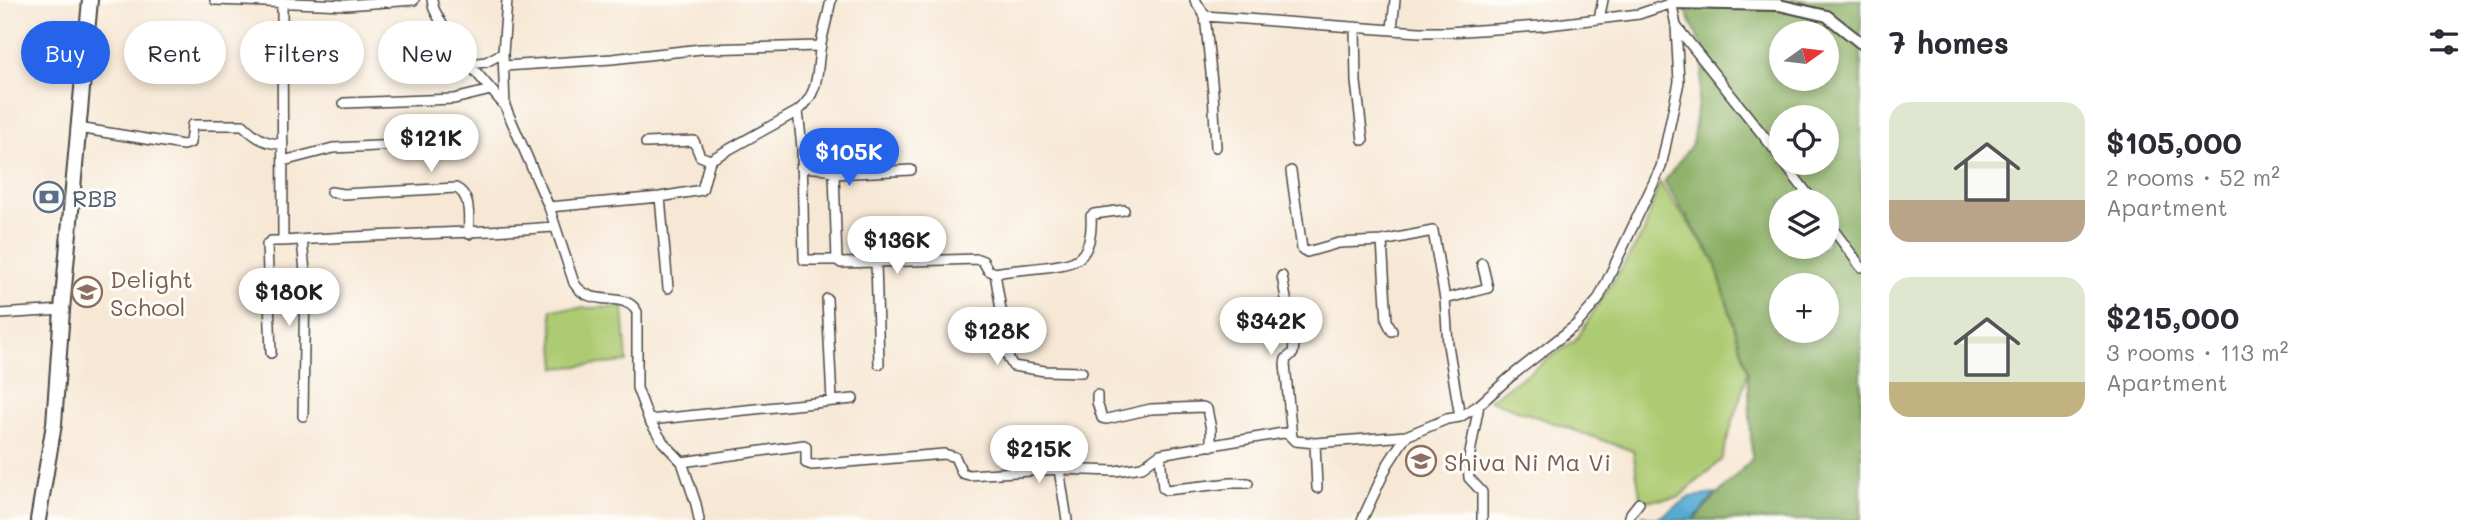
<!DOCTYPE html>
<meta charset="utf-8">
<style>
:root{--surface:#fff;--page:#f7f7f7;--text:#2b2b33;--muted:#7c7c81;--accent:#2563eb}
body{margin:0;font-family:Mali,sans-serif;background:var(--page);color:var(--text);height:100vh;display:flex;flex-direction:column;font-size:26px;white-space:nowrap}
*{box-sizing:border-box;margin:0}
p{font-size:23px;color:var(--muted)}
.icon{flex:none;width:38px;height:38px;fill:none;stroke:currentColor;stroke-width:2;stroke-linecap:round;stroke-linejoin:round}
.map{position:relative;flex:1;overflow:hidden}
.sheet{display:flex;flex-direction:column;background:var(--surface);width:630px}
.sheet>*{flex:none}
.top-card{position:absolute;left:21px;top:21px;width:665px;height:63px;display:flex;gap:14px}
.needle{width:46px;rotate:76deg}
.tools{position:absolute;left:1769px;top:21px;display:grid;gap:14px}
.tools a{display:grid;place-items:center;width:70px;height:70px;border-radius:50%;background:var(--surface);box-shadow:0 4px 10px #0003;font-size:35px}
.price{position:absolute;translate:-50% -60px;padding:0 16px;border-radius:24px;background:#fff;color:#222;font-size:23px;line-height:46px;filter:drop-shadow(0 2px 4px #0008)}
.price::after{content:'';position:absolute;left:50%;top:42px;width:21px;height:16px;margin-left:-10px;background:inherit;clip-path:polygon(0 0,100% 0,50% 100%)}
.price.active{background:var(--accent);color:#fff}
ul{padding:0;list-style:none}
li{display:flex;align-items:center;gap:21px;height:175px;padding:0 28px}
li span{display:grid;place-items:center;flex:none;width:196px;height:140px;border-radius:21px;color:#555}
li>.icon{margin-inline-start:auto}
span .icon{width:84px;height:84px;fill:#fffc;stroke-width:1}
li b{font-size:30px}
h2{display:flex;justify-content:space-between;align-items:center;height:84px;padding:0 28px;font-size:30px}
.pill{padding:0 24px;border-radius:32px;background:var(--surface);box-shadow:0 4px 10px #0003;font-size:24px;line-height:63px}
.pill.active{background:var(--accent);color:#fff}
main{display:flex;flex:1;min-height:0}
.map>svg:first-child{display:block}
.green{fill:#adcb72;stroke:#6c7b4e;stroke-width:2}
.forest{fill:#8aaf64;stroke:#5a6d48;stroke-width:2;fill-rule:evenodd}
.water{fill:#55abd1;stroke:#406b7e;stroke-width:2}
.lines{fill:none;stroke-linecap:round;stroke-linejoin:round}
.minor-casing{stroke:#4a4744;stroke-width:12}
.tertiary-casing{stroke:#4a4744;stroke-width:14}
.primary-casing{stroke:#4a4744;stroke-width:18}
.minor{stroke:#fff;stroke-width:9}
.tertiary{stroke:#fff;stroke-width:10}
.primary{stroke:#fff;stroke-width:14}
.labels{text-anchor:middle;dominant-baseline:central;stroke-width:6;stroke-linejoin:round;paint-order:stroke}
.service-label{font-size:24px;fill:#4e5e75;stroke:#fdfcf7;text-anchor:start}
.education-label{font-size:24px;fill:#785e54;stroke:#fdfcf7;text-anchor:start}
</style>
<main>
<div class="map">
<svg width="1861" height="520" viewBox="0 0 1861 520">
<rect width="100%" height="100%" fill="#fdfcf7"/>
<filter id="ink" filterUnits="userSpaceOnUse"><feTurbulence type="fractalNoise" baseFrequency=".0143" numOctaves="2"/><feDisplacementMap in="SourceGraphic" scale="14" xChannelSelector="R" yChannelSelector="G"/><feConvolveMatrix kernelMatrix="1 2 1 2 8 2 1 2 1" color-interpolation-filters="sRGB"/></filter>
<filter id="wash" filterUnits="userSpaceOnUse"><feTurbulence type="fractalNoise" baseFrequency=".00686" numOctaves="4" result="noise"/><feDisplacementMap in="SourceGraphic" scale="28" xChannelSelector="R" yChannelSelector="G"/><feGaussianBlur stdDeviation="1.57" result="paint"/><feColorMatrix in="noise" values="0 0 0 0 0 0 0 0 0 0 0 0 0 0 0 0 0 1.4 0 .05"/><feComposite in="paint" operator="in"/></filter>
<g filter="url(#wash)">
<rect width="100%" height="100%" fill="#f7e8d5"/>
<path class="green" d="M1659 182 1714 259 1748 372 1721 460 1678 498 1641 501 1633 451 1489 400 1576 340 1644 232Z
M623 307 627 362 556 368 551 309Z"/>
<path class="forest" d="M1681 0H1861V520H1693L1752 459 1748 372 1714 259 1664 182 1692 144 1705 54ZM1782 33H1827V79H1782ZM1782 117H1827V163H1782ZM1782 201H1827V247H1782ZM1782 285H1827V331H1782Z"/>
<path class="water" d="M1716 494 1693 520H1642L1643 515 1657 519 1690 497Z"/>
</g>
<g filter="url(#ink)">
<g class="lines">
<g class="minor-casing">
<path id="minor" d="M215 0 346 5 414 0
M432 0 434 9 453 45 505 106 549 207
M1195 0 1205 16 1419 32H1448L1540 26 1639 14 1672 3
M1671 0 1676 26 1782 159
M282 2 283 241C373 234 463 234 554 227
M1205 16 1213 92 1216 147
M1599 19 1603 0
M1355 27 1356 82 1363 140
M1392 29 1395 0
M470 64 486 62 503 53
M504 66 612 59 701 49 820 46
M344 103 454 99 491 90
M505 106 503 53 507 0
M798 111 802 148 804 260H837L841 263 978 259 983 261 988 270 995 273C1014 269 1060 268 1074 261 1090 254 1092 231 1091 216L1094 214 1124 210
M78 128 183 145 190 143 192 125H243C255 137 265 144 283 144
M646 143 694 141 700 156 710 160
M283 161 333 148 422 144
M1784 163 1813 201
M801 167 828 169 834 174 837 260
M1291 171 1302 249 1307 252 1339 243 1382 241 1433 231 1445 299 1448 345 1460 417
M834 174 911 170
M331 192 343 194 456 188C472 196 468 217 469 234
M660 197 668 288
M1827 221 1861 267
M302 240 305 272 303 416
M1382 241 1387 321 1392 331
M876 262 879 364
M995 273 1009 359 1013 366 1045 371 1082 372
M1282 276 1294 344 1293 353 1286 359 1285 364 1292 438
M827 299 832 401
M1445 299 1488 288 1482 263
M0 314 62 310
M271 353 267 244 271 241H283
M1097 395V402L1102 418 1107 419 1151 409 1203 407 1207 409 1211 429V446
M1479 405 1468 464 1469 478 1482 492V520
M649 420 853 399
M1315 443 1317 488
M1160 454 1163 488 1166 490 1231 483H1248
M682 462 804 445 806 447V463L812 465 944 454 955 457 962 473 969 475 1059 469 1115 471 1142 467 1160 454 1283 433 1288 434 1295 441 1315 443 1406 436
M1059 469 1067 520
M699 520 696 504 682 462 663 442 649 420 637 388V312C625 289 591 310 574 283L549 207 660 197 702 190 710 160 798 111C821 91 816 71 821 44 824 29 828 15 831 0
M1362 520 1388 464 1406 436 1447 419 1460 417 1479 405 1509 378 1576 325 1598 300 1661 167 1679 82 1676 26
M1629 520 1631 513 1639 503"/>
</g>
<g class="tertiary-casing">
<path id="tertiary" d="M1672 3 1779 5 1827 16 1861 43"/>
</g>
<g class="primary-casing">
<path id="primary" d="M38 520 54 424 62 310 90 0"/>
</g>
<use href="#minor" class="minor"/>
<use href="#tertiary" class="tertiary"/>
<use href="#primary" class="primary"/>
</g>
</g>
<defs>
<g id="bank-ring" transform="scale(1.575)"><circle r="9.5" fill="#fdfcf7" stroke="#5c6f8a" stroke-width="1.5"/><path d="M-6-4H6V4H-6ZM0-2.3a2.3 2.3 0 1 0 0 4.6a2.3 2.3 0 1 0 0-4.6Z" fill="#5c6f8a"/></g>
<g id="school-ring" transform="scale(1.575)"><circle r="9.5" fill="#fdfcf7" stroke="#8d6e63" stroke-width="1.5"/><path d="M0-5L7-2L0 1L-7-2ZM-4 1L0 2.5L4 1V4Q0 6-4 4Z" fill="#8d6e63"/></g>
</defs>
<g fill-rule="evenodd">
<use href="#bank-ring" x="49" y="197"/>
<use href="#school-ring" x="87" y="292"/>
<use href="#school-ring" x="1421" y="461"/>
</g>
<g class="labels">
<g class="service-label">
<text x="72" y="197">RBB</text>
</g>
<g class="education-label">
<text x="110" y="278">Delight<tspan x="110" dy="28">School</tspan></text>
<text x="1444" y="461">Shiva Ni Ma Vi</text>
</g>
</g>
</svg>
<div class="tools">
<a><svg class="needle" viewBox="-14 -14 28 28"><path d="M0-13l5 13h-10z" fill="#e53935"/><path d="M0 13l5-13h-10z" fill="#7c7c81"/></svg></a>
<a><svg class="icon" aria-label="locate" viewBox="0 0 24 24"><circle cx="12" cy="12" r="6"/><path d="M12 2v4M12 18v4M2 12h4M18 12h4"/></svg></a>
<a><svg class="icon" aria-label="layers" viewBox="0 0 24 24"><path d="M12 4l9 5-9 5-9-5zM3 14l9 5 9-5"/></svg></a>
<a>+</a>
</div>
<b class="price" style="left:431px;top:174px">$121K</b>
<b class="price active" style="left:849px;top:188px">$105K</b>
<b class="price" style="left:897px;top:276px">$136K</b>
<b class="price" style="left:289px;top:328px">$180K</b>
<b class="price" style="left:1271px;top:357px">$342K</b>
<b class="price" style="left:997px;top:367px">$128K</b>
<b class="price" style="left:1039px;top:485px">$215K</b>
<div class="top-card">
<a class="pill active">Buy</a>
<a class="pill">Rent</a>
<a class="pill">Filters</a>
<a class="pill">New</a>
</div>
</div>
<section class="sheet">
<h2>7 homes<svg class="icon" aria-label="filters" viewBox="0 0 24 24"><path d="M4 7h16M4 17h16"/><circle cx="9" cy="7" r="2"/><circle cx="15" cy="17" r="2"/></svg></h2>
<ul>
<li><span style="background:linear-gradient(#dfe7d0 70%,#b9a48a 0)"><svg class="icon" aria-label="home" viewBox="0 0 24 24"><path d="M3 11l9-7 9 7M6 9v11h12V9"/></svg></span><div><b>$105,000</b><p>2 rooms · 52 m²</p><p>Apartment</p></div></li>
<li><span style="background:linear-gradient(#dfe7d0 75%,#c2b280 0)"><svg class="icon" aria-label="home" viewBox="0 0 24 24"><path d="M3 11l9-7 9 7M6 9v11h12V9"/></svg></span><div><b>$215,000</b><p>3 rooms · 113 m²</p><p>Apartment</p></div></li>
</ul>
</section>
</main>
